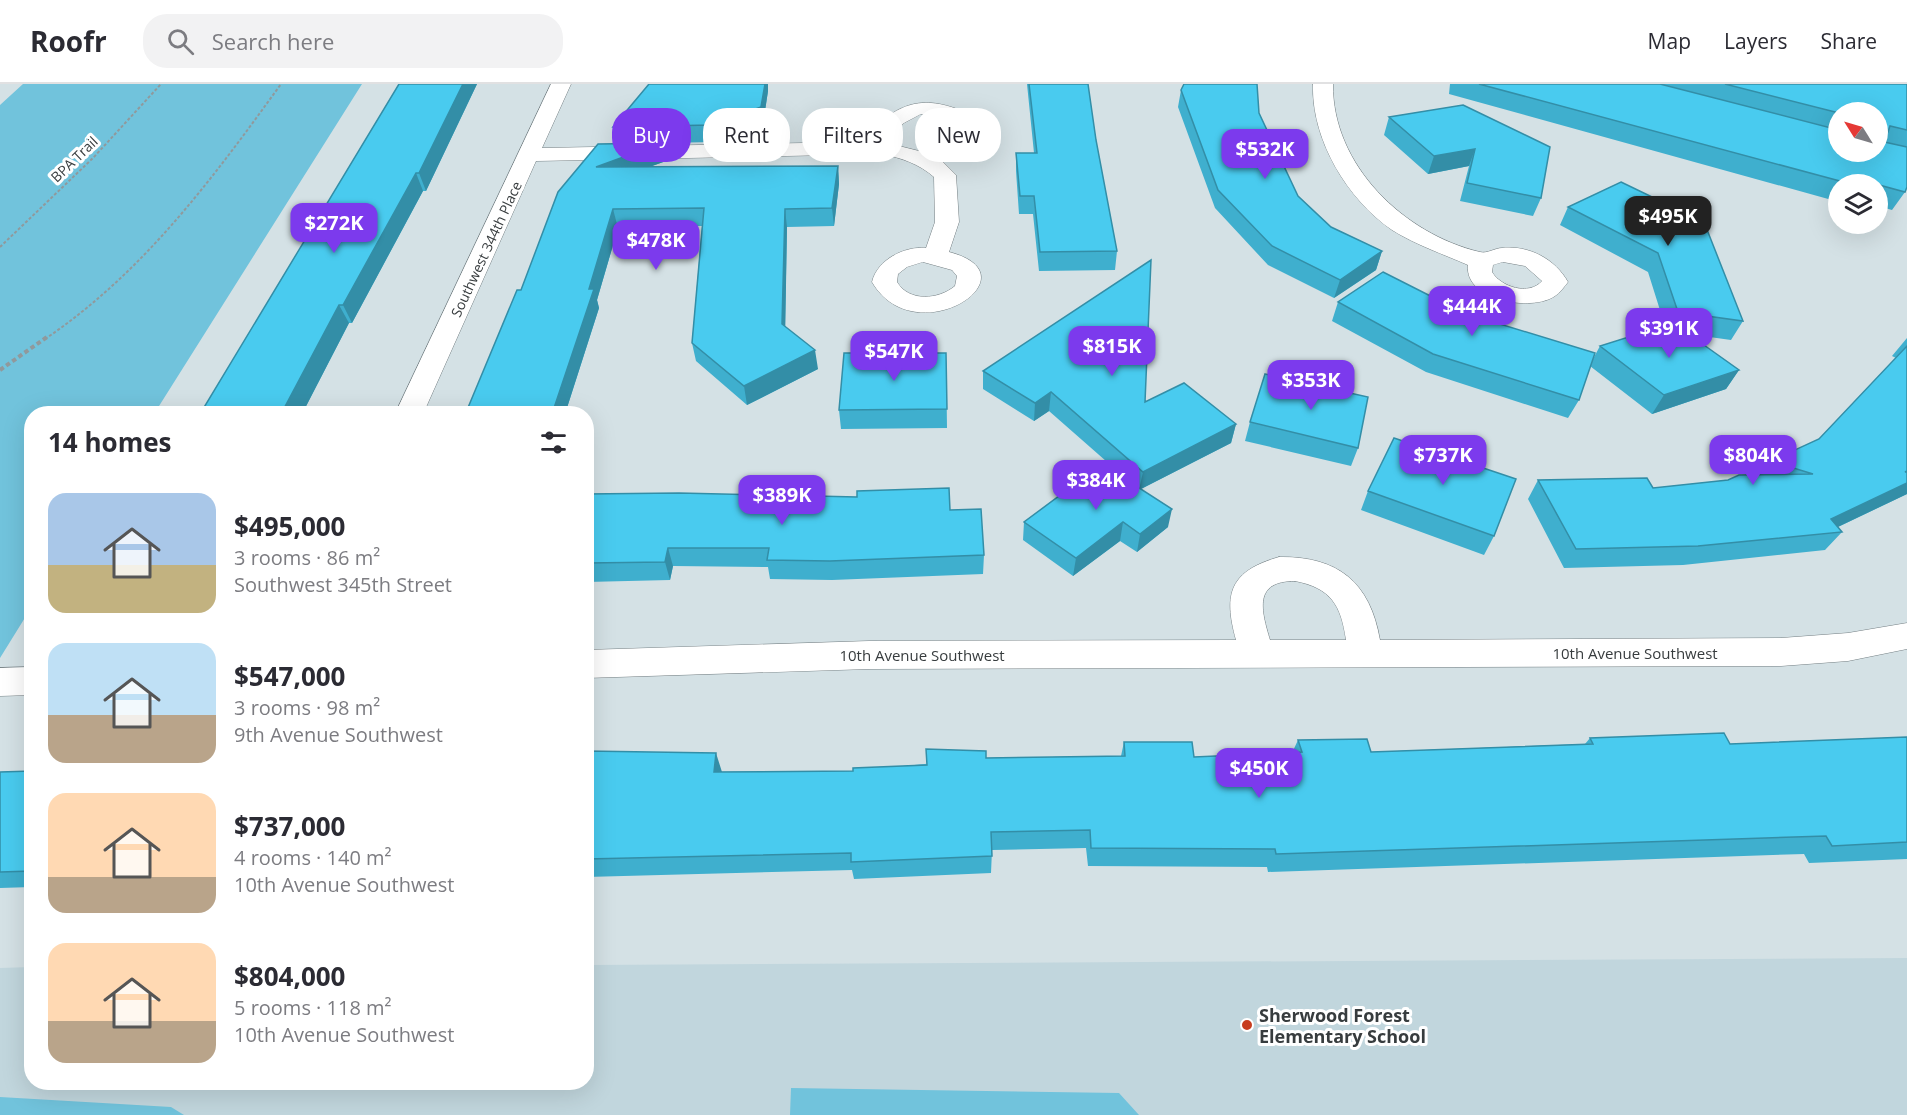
<!DOCTYPE html>
<meta charset="utf-8">
<style>
:root{--surface:#fff;--page:#f2f2f3;--text:#2b2b33;--muted:#7c7c81;--line:#e1e1e2;--accent:#7c3aed}
body{margin:0;font-family:"Open Sans",sans-serif;background:var(--page);color:var(--text);height:100vh;display:flex;flex-direction:column;font-size:22px;white-space:nowrap}
*{box-sizing:border-box;margin:0}
p{font-size:20px;color:var(--muted)}
.icon{flex:none;width:33px;height:33px;fill:none;stroke:currentColor;stroke-width:2;stroke-linecap:round;stroke-linejoin:round}
.map{position:relative;flex:1;overflow:hidden}
.panel{position:absolute;left:24px;top:322px;width:570px;height:684px;display:flex;flex-direction:column;background:var(--surface);border-radius:24px;box-shadow:0 6px 24px #0002}
.panel>*{flex:none}
.banner{position:absolute;left:612px;top:24px;width:570px;height:54px;display:flex;gap:12px}
.needle{width:39px;rotate:307deg}
.controls{position:absolute;left:1828px;top:18px;display:grid;gap:12px}
.controls a{display:grid;place-items:center;width:60px;height:60px;border-radius:50%;background:var(--surface);box-shadow:0 6px 24px #0002;font-size:30px}
.price{position:absolute;translate:-50% -51px;padding:0 14px;border-radius:12px;background:var(--accent);color:#fff;font-size:20px;line-height:39px;filter:drop-shadow(0 2px 3px #0008)}
.price::after{content:'';position:absolute;left:50%;top:36px;width:18px;height:14px;margin-left:-9px;background:inherit;clip-path:polygon(0 0,100% 0,50% 100%)}
.price.selected{background:#222;color:#fff}
ul{padding:0;list-style:none}
li{display:flex;align-items:center;gap:18px;height:150px;padding:0 24px}
li span{display:grid;place-items:center;flex:none;width:168px;height:120px;border-radius:18px;color:#555}
li>.icon{margin-inline-start:auto}
span .icon{width:72px;height:72px;fill:#fffc;stroke-width:1}
li b{font-size:26px}
h2{display:flex;justify-content:space-between;align-items:center;height:72px;padding:0 24px;font-size:26px}
.tag{padding:0 21px;border-radius:24px;background:var(--surface);box-shadow:0 6px 24px #0002;font-size:21px;line-height:54px}
.tag.selected{background:var(--accent);color:#fff}
header{display:flex;align-items:center;gap:36px;box-sizing:border-box;height:84px;padding:0 30px;background:var(--surface);border-bottom:2px solid var(--line)}
header strong{font-size:28px}
nav{display:flex;gap:33px;margin-inline-start:auto;font-size:21px}
.search{width:420px;height:54px;background:var(--page);display:flex;align-items:center;gap:15px;box-sizing:border-box;padding:0 21px;border-radius:24px;color:var(--muted);font-size:22px}
.map>svg:first-child{display:block}
.built{fill:#c1d6dd}
.green{fill:#71c3dc}
.lines{fill:none;stroke-linecap:round;stroke-linejoin:round}
.street-casing{stroke:#747f83;stroke-width:1}
.path-far1{stroke:#90999c;stroke-width:2;stroke-dasharray:3 2;stroke-linecap:butt}
.path{stroke:#90999c;stroke-width:4;stroke-dasharray:4.5 3;stroke-linecap:butt}
.street{fill:#fff;fill-rule:evenodd}
.wall{fill:#3fafce;fill-rule:evenodd}
.shaded-wall{fill:#338ea7}
.building{fill:#49cbef;stroke:#338ea7;stroke-width:1.5}
.poi-dot{fill:#c73d1f;stroke:#fff;stroke-width:2}
.labels{text-anchor:middle;dominant-baseline:central;stroke-width:6;stroke-linejoin:round;paint-order:stroke}
.far-street-label{font-size:14px;fill:#373c3e;stroke:#fff}
.street-label{font-size:15px;fill:#373c3e;stroke:#fff}
.near-poi-label{font-size:18px;font-weight:bold;fill:#373c3e;stroke:#fff;text-anchor:start}
</style>
<header>
<strong>Roofr</strong>
<div class="search"><svg class="icon" aria-label="search" viewBox="0 0 24 24"><circle cx="10" cy="10" r="6"/><path d="M15 15l6 6"/></svg>Search here</div>
<nav><a>Map</a><a>Layers</a><a>Share</a></nav>
</header>
<div class="map">
<svg width="1907" height="1031" viewBox="0 0 1907 1031">
<rect width="100%" height="100%" fill="#d4e1e5"/>
<path class="built" d="M1907 874V1031H0V884L31 883 32 999H586L587 881Z"/>
<path class="green" d="M23 0H362L154 330H32L31 524 0 574V21Z
M791 1004 1119 1009 1139 1031H790Z
M0 1013 171 1023 184 1031H0Z"/>
<g class="lines">
<g class="street-casing">
<path id="street" d="M551 0H571L542 64 859 58C895 21 919 7 969 30L973 40 943 78 956 91 959 138 949 168C1039 191 915 272 872 198 877 176 904 162 926 164L935 138 934 93C919 80 902 74 882 70L536 77 423 330H395ZM921 30 939 31 952 37 927 69 883 58 904 39ZM923 178 952 186 957 192 955 202C938 216 909 218 897 198L898 190 907 183Z
M1313 0H1333C1332 81 1404 150 1480 168 1487 170 1495 164 1502 164 1529 161 1555 175 1568 198 1564 203 1560 209 1555 212 1532 228 1464 217 1468 181 1443 170 1416 161 1392 146 1347 115 1311 55 1313 0ZM1503 178 1525 182 1542 197C1529 212 1501 203 1492 188L1493 181Z
M1279 473C1338 472 1370 498 1380 556L1781 554 1848 549 1907 539V565L1848 577 1781 582 869 585 586 594V566L869 557 1236 556C1223 509 1230 487 1279 473ZM1295 497C1331 504 1341 521 1346 556H1270C1261 526 1253 497 1295 497Z
M32 583V611L0 612V584Z"/>
</g>
<path class="path-far1" d="M0 163 93 74 161 0
M45 255C143 189 213 94 281 0"/>
<path class="path" d="M0 286 47 253"/>
<use href="#street" class="street"/>
</g>
<path class="wall" d="M399 0H477L426 107H423L352 239H349L302 330H200Z
M649 0H768V7L763 40 714 58 662 59 666 77 649 83 838 82 839 100 834 142 787 143 785 242 818 285 747 321 696 277 692 259 702 142 618 144 597 216 599 224 565 330H460L467 326 521 206 617 60 613 43Z
M1027 0H1088L1096 56 1117 167 1115 186 1039 187 1033 130H1019L1016 87V69H1034Z
M1450 0H1907V103L1905 108 1892 126 1878 122V100H1839V118L1449 10ZM1839 28H1878L1839 68Z
M1181 6 1259 29 1298 112 1331 143 1382 167 1376 186 1334 214 1268 181 1215 124 1178 23Z
M1463 21 1541 114 1533 132 1460 117 1469 82 1428 90 1384 51 1389 33Z
M1621 98 1743 237 1731 256 1688 250 1739 286 1726 305 1652 330 1590 282 1579 316 1568 334 1426 288 1332 237 1338 218 1464 229 1593 275 1600 262 1665 242 1648 188 1560 141 1568 123Z
M1907 254V410L1838 443 1842 448 1825 466 1683 481 1564 484 1528 415 1538 396 1653 404 1728 396 1760 391 1771 377 1819 355 1896 274 1892 272Z
M946 269 947 344 841 345 839 326Z
M983 287 1236 340 1231 359 1141 405 1168 443 1137 468 1120 457 1073 492 1023 456 1024 438 1131 399 1049 327 1034 337 983 305Z
M1250 338 1358 364 1351 382 1245 357Z
M1368 407 1494 452 1484 471 1361 426Z
M586 410 950 426 984 471 983 490 832 496 770 495 768 483 673 482 670 496 586 498Z
M1907 653V775L1809 779 1804 770 1268 788 1267 783 1088 782 1086 764 992 766 991 789 854 795 852 786 586 793V667L722 688 853 687 986 674 1121 672 1124 658 1194 673 1292 669 1298 656 1371 668 1585 660 1590 654 1730 660Z
M32 687V803L0 804V688Z"/>
<path class="shaded-wall" d="M463 0H477L426 107 419 89Z
M765 0H768V7L763 40 714 58 711 41Z
M1888 48 1878 62V50Z
M662 59 666 77 600 101 596 83Z
M1475 65 1469 82 1428 90 1434 72Z
M838 82 839 100 834 142 832 124Z
M416 89 423 107 352 239 343 221Z
M613 125 618 144 597 216 599 224 565 330H552Z
M785 125 787 143 785 259 782 240Z
M1382 167 1376 186 1334 214 1340 196Z
M339 221 349 239 302 330H281Z
M815 266 818 285 747 321 744 302Z
M1739 286 1726 305 1652 330 1664 311Z
M1051 308 1049 327 1034 337 1035 319Z
M1236 340 1231 359 1139 406 1143 388Z
M1907 399V410L1825 449 1831 435Z
M1172 425 1168 443 1137 468 1140 450Z
M1123 438 1120 457 1073 492 1076 474Z
M668 464 673 482 670 496 665 478Z
M716 669 722 688H714Z"/>
<path class="building" d="M399 0H463L419 89H416L343 221H339L281 330H200Z
M649 0H765L761 23 711 41 613 43Z
M1029 0H1088L1096 56 1117 167 1040 168 1034 112H1020L1016 69H1037Z
M1184 0H1257L1259 29 1298 112 1331 143 1382 167 1340 196 1272 162 1218 106 1181 6Z
M1479 0H1660L1839 46V68H1878V54L1880 57 1907 63V103L1905 108 1868 98 1867 100H1851Z
M1725 0H1907V46L1890 42 1888 48 1878 50V28L1839 29Z
M1463 21 1550 63 1541 114 1467 99 1475 65 1434 72 1389 33Z
M662 59 596 83 838 82 832 124 785 125 782 240 815 266 744 302 692 259 704 124 613 125 589 205H594L552 330H460L462 326H467L517 206H521L558 108 598 60Z
M1621 98 1704 138 1743 237 1678 228 1658 169 1568 123Z
M1151 176 1145 318 1184 299 1236 340 1143 388 1051 308 1035 319 983 287Z
M1383 188 1464 229 1595 269 1579 316 1433 270 1338 218Z
M1673 239 1739 286 1664 311 1600 262Z
M1907 262V387L1905 388H1907V399L1831 435 1842 448 1698 462 1576 465 1538 396 1647 394 1653 404 1728 396 1739 391 1813 390 1771 377 1819 355Z
M844 269H946L947 325 839 326Z
M1265 290 1368 313 1358 364 1250 338Z
M1394 354 1516 395 1494 452 1368 407Z
M1102 380 1172 425 1140 450 1123 438 1076 474 1024 438Z
M949 404 950 426 981 425 984 471 830 477 767 476 769 464H668L665 478 586 479V410L679 409 857 413V407Z
M1724 649 1730 660 1907 653V758L1832 762 1826 752 1276 770 1275 765 1091 764 1090 746 991 748 992 772 851 778V769L586 775V667L716 669 714 688 853 687V684L927 681 926 665 986 667V674L1125 672 1124 658H1192L1194 673 1302 668 1298 656 1367 655 1371 668 1593 660 1590 654Z
M32 687V787L0 788V688Z"/>
<circle class="poi-dot" cx="1247" cy="941" r="6"/>
<g class="labels">
<g class="far-street-label">
<text transform="translate(74 75) rotate(-44)">BPA Trail</text>
<text transform="translate(486 165) rotate(-65)">Southwest 344th Place</text>
</g>
<g class="street-label">
<text x="1635" y="569">10th Avenue Southwest</text>
<text x="922" y="571">10th Avenue Southwest</text>
</g>
<g class="near-poi-label">
<text x="1259" y="931">Sherwood Forest<tspan x="1259" dy="21">Elementary School</tspan></text>
</g>
</g>
</svg>
<div class="controls">
<a><svg class="needle" viewBox="-14 -14 28 28"><path d="M0-13l5 13h-10z" fill="#e53935"/><path d="M0 13l5-13h-10z" fill="#7c7c81"/></svg></a>
<a><svg class="icon" aria-label="layers" viewBox="0 0 24 24"><path d="M12 4l9 5-9 5-9-5zM3 14l9 5 9-5"/></svg></a>
</div>
<b class="price" style="left:1265px;top:96px">$532K</b>
<b class="price selected" style="left:1668px;top:163px">$495K</b>
<b class="price" style="left:334px;top:170px">$272K</b>
<b class="price" style="left:656px;top:187px">$478K</b>
<b class="price" style="left:1472px;top:253px">$444K</b>
<b class="price" style="left:1669px;top:275px">$391K</b>
<b class="price" style="left:1112px;top:293px">$815K</b>
<b class="price" style="left:894px;top:298px">$547K</b>
<b class="price" style="left:1311px;top:327px">$353K</b>
<b class="price" style="left:1443px;top:402px">$737K</b>
<b class="price" style="left:1753px;top:402px">$804K</b>
<b class="price" style="left:1096px;top:427px">$384K</b>
<b class="price" style="left:782px;top:442px">$389K</b>
<b class="price" style="left:1259px;top:715px">$450K</b>
<div class="banner">
<a class="tag selected">Buy</a>
<a class="tag">Rent</a>
<a class="tag">Filters</a>
<a class="tag">New</a>
</div>
<section class="panel">
<h2>14 homes<svg class="icon" aria-label="filters" viewBox="0 0 24 24"><path d="M4 7h16M4 17h16"/><circle cx="9" cy="7" r="2"/><circle cx="15" cy="17" r="2"/></svg></h2>
<ul>
<li><span style="background:linear-gradient(#a9c7e8 60%,#c2b280 0)"><svg class="icon" aria-label="home" viewBox="0 0 24 24"><path d="M3 11l9-7 9 7M6 9v11h12V9"/></svg></span><div><b>$495,000</b><p>3 rooms · 86 m²</p><p>Southwest 345th Street</p></div></li>
<li><span style="background:linear-gradient(#bfe0f5 60%,#b9a48a 0)"><svg class="icon" aria-label="home" viewBox="0 0 24 24"><path d="M3 11l9-7 9 7M6 9v11h12V9"/></svg></span><div><b>$547,000</b><p>3 rooms · 98 m²</p><p>9th Avenue Southwest</p></div></li>
<li><span style="background:linear-gradient(#ffd9b3 70%,#b9a48a 0)"><svg class="icon" aria-label="home" viewBox="0 0 24 24"><path d="M3 11l9-7 9 7M6 9v11h12V9"/></svg></span><div><b>$737,000</b><p>4 rooms · 140 m²</p><p>10th Avenue Southwest</p></div></li>
<li><span style="background:linear-gradient(#ffd9b3 65%,#b9a48a 0)"><svg class="icon" aria-label="home" viewBox="0 0 24 24"><path d="M3 11l9-7 9 7M6 9v11h12V9"/></svg></span><div><b>$804,000</b><p>5 rooms · 118 m²</p><p>10th Avenue Southwest</p></div></li>
</ul>
</section>
</div>
